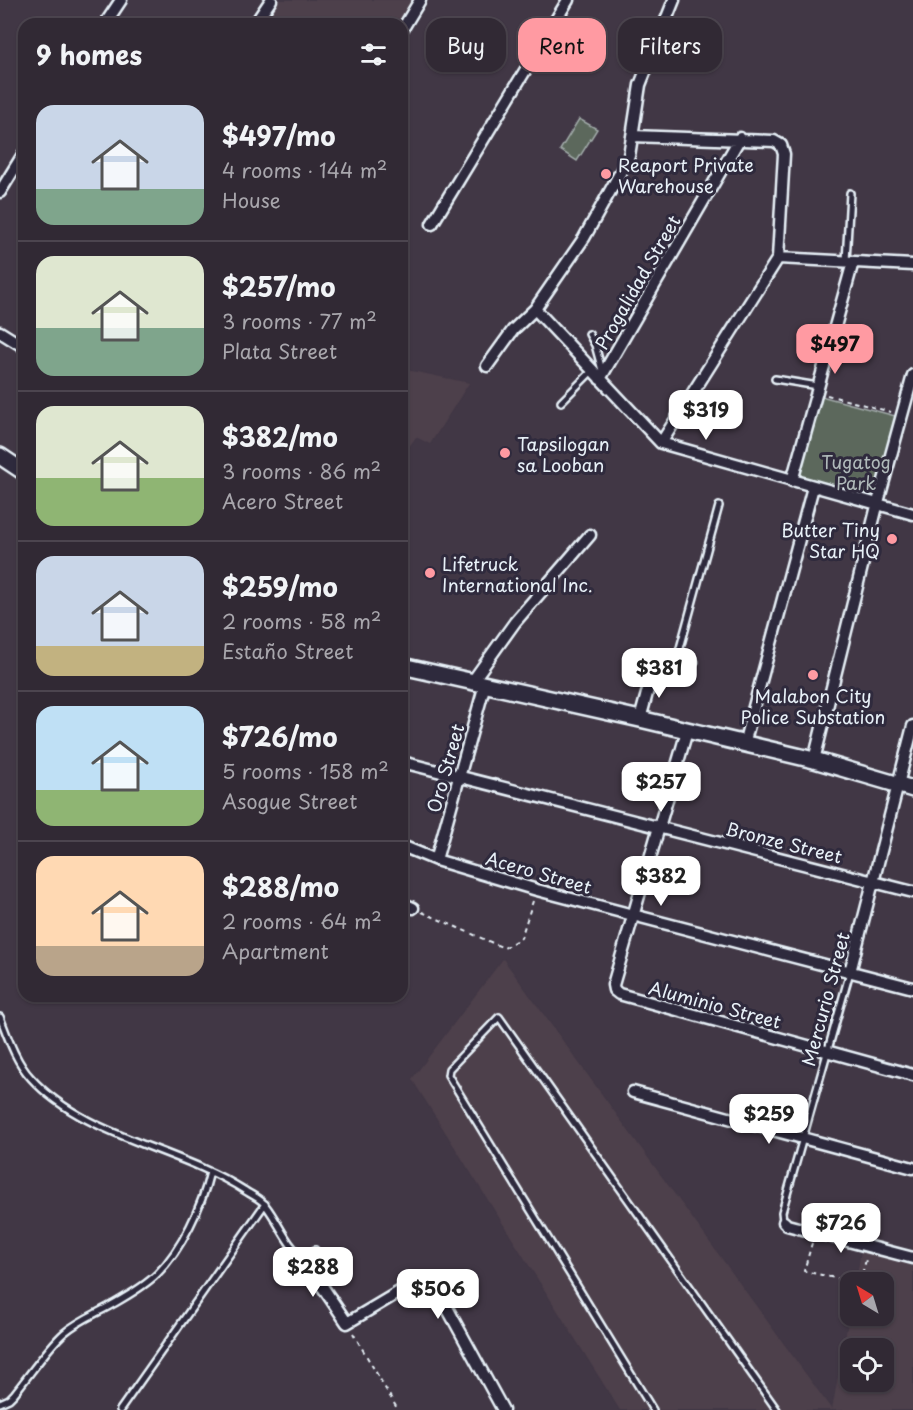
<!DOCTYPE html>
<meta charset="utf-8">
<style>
:root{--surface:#312934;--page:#39313c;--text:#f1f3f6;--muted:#a8a6ac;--line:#4c454f;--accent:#ff9aa2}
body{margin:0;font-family:"Playpen Sans",sans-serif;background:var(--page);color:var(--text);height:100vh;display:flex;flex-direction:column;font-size:22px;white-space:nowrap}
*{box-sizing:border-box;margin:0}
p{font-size:20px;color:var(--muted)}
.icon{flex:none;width:33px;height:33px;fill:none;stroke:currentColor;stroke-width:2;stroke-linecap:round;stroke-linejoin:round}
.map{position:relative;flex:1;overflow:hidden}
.drawer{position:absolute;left:18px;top:18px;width:390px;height:984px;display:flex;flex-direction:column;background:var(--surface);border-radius:18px;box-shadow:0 2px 4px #0004,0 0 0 2px var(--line)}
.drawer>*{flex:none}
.banner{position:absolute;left:426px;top:18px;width:396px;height:54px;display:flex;gap:12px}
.needle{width:39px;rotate:322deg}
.controls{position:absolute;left:840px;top:1272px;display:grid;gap:12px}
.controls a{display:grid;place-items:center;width:54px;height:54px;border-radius:12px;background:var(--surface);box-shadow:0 2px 4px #0004,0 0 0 2px var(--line);font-size:30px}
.price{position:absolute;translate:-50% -51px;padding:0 14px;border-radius:12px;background:#fff;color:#222;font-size:20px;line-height:39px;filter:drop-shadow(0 2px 3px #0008)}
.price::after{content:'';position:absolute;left:50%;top:36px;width:18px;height:14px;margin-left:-9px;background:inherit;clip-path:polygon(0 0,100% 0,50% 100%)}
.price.on{background:var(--accent);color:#111}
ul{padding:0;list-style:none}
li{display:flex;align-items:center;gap:18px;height:150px;padding:0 18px}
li+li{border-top:2px solid var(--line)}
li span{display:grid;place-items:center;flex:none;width:168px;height:120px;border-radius:18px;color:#555}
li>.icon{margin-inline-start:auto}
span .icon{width:72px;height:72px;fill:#fffc;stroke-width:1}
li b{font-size:26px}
h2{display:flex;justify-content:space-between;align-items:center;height:72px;padding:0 18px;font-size:26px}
.pill{padding:0 21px;border-radius:18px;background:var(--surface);box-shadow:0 2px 4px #0004,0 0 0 2px var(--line);font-size:21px;line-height:54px}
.pill.on{background:var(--accent);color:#111}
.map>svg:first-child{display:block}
.built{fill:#4e404b;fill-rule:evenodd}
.green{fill:#5c675c;stroke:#a2acaa;stroke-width:1.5}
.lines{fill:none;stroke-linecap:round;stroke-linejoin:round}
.lane-casing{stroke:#e8f1f8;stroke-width:10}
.street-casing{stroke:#e8f1f8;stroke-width:15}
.secondary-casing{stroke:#e8f1f8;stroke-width:20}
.path{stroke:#e8f1f8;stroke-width:2;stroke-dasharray:4.5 4.5;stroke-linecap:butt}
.lane{stroke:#2f2a3d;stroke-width:5}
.street{stroke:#2f2a3d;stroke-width:10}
.secondary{stroke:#2f2a3d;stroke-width:15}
.poi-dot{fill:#ff9aa2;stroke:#2f2a3d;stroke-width:2}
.labels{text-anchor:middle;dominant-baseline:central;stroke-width:6;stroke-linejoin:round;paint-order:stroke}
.poi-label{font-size:18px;fill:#e8f1f8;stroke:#2f2a3d;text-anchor:start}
.street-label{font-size:18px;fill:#e8f1f8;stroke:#2f2a3d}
.park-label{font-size:18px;fill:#b0baba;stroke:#2f2a3d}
</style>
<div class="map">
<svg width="913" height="1410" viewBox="0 0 913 1410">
<rect width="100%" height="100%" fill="#413745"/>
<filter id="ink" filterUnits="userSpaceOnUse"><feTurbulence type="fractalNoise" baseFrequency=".0167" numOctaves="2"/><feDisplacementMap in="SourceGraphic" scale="12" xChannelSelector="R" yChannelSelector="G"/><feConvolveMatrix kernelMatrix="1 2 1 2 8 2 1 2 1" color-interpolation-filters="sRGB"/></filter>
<g filter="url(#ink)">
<path class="built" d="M276 0H412L397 24H261Z
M402 369 469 383 430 444 416 437 402 456Z
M503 959 832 1410 850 1311V1316H884V1282H856L861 1251 913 1266V1410H620L412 1079ZM850 1348H884V1382H850Z"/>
<path class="green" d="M579 119 597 129 577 161 560 150Z
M817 395 899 417 876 503 793 479Z"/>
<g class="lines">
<g class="lane-casing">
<path id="lane" d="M846 261 850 193
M589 334 595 345 603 374
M775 379 818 386
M561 402 592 371
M677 659 719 506
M0 1017C8 1038 16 1062 31 1078 84 1137 179 1148 244 1190 251 1195 262 1199 266 1206 279 1223 286 1244 303 1258L315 1250
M783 1221 782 1212 850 972
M0 1403 9 1399 14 1394C29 1376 47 1348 64 1333 79 1320 98 1313 115 1303 129 1295 146 1285 157 1274 182 1249 202 1206 210 1172
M120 1410 265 1204
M653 1410 448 1075 449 1069 499 1017 777 1410"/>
</g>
<g class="street-casing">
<path id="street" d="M105 24 121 0
M255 24 271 0
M402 30 420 0
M632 136 774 141 781 145 784 154 778 258 661 443
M0 192 24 153
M432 224 568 0
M778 258 913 265
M535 309 661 443 913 514
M0 332 24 347
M487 366 513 330 535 309 584 238 619 175 629 156 640 85 674 0
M600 379 740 138
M792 481 853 262
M472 682 515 622 590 535
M640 719 655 664 667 658 692 662
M687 731 613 985 614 990 619 994 913 1075
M744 744 813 487
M814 760 877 506 913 375
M402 762 913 892
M402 846 436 860 537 890 913 988
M436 860 485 684
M402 903 413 908
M850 972 913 726
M633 1092 913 1168
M784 1222 787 1225 913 1258
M303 1258 347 1323 416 1282 428 1280 439 1293 503 1410"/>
</g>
<g class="secondary-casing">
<path id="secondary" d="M0 456 24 472
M402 666 640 719 814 760 913 789"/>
</g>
<path class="path" d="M827 395 891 412
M422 912 504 948 521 938 533 901
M812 1243 804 1271 853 1282
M860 1282 867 1256
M353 1333 398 1410"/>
<use href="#lane" class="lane"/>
<use href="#street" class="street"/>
<use href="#secondary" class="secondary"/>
</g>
</g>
<g class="poi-dot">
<circle cx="606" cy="174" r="6"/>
<circle cx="505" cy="453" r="6"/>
<circle cx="892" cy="539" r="6"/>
<circle cx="430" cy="573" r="6"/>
<circle cx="813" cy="675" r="6"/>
</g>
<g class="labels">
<g class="poi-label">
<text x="618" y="164">Reaport Private<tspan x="618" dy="21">Warehouse</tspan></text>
<text x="517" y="443">Tapsilogan<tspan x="517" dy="21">sa Looban</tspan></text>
<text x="880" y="529" text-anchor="end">Butter Tiny<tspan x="880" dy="21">Star HQ</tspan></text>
<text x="442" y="563">Lifetruck<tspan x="442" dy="21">International Inc.</tspan></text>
<text x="813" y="695" text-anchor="middle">Malabon City<tspan x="813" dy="21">Police Substation</tspan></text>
</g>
<g class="street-label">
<text transform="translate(637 282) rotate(-60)">Progalidad Street</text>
<text transform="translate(445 768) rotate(-74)">Oro Street</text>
<text transform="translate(784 842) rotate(14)">Bronze Street</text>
<text transform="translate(539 872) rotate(16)">Acero Street</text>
<text transform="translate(825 999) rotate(-75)">Mercurio Street</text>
<text transform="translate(715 1004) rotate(15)">Aluminio Street</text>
</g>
<g class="park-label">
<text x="856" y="461">Tugatog<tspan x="856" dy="21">Park</tspan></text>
</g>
</g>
</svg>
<div class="controls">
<a><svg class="needle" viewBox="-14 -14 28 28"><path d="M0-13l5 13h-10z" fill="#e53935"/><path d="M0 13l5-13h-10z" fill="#a8a6ac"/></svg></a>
<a><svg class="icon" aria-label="locate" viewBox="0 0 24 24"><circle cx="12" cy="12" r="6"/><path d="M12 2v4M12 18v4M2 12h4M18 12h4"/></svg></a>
</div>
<b class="price on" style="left:835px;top:375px">$497</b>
<b class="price" style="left:706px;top:441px">$319</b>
<b class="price" style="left:659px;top:699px">$381</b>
<b class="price" style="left:661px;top:813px">$257</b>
<b class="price" style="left:661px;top:907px">$382</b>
<b class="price" style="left:769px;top:1145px">$259</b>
<b class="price" style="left:841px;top:1254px">$726</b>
<b class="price" style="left:313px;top:1298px">$288</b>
<b class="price" style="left:438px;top:1320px">$506</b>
<div class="banner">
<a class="pill">Buy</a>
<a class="pill on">Rent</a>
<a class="pill">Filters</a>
</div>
<section class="drawer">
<h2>9 homes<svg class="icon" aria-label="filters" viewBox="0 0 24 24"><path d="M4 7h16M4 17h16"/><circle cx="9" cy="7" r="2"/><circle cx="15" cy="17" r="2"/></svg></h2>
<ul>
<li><span style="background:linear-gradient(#c9d6e8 70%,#7fa58c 0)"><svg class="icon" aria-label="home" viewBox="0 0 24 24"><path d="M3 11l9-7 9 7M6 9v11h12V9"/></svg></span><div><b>$497/mo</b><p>4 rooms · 144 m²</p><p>House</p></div></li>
<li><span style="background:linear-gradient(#dfe7d0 60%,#7fa58c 0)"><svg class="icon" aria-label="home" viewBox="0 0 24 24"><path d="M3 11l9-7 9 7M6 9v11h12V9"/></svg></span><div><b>$257/mo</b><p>3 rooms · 77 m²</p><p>Plata Street</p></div></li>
<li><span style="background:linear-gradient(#dfe7d0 60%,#8fb573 0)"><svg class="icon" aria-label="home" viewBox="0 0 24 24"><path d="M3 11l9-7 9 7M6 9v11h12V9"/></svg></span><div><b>$382/mo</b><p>3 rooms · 86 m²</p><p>Acero Street</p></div></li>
<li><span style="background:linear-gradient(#c9d6e8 75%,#c2b280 0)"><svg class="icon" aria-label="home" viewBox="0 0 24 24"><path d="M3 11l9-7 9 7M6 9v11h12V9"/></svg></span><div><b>$259/mo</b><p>2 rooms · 58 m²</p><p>Estaño Street</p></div></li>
<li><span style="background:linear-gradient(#bfe0f5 70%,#8fb573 0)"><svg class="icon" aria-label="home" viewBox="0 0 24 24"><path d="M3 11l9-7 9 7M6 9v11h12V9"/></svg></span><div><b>$726/mo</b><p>5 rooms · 158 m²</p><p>Asogue Street</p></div></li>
<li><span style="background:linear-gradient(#ffd9b3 75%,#b9a48a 0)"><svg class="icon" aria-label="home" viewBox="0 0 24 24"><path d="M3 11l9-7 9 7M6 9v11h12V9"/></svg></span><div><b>$288/mo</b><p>2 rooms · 64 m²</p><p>Apartment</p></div></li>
</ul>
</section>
</div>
